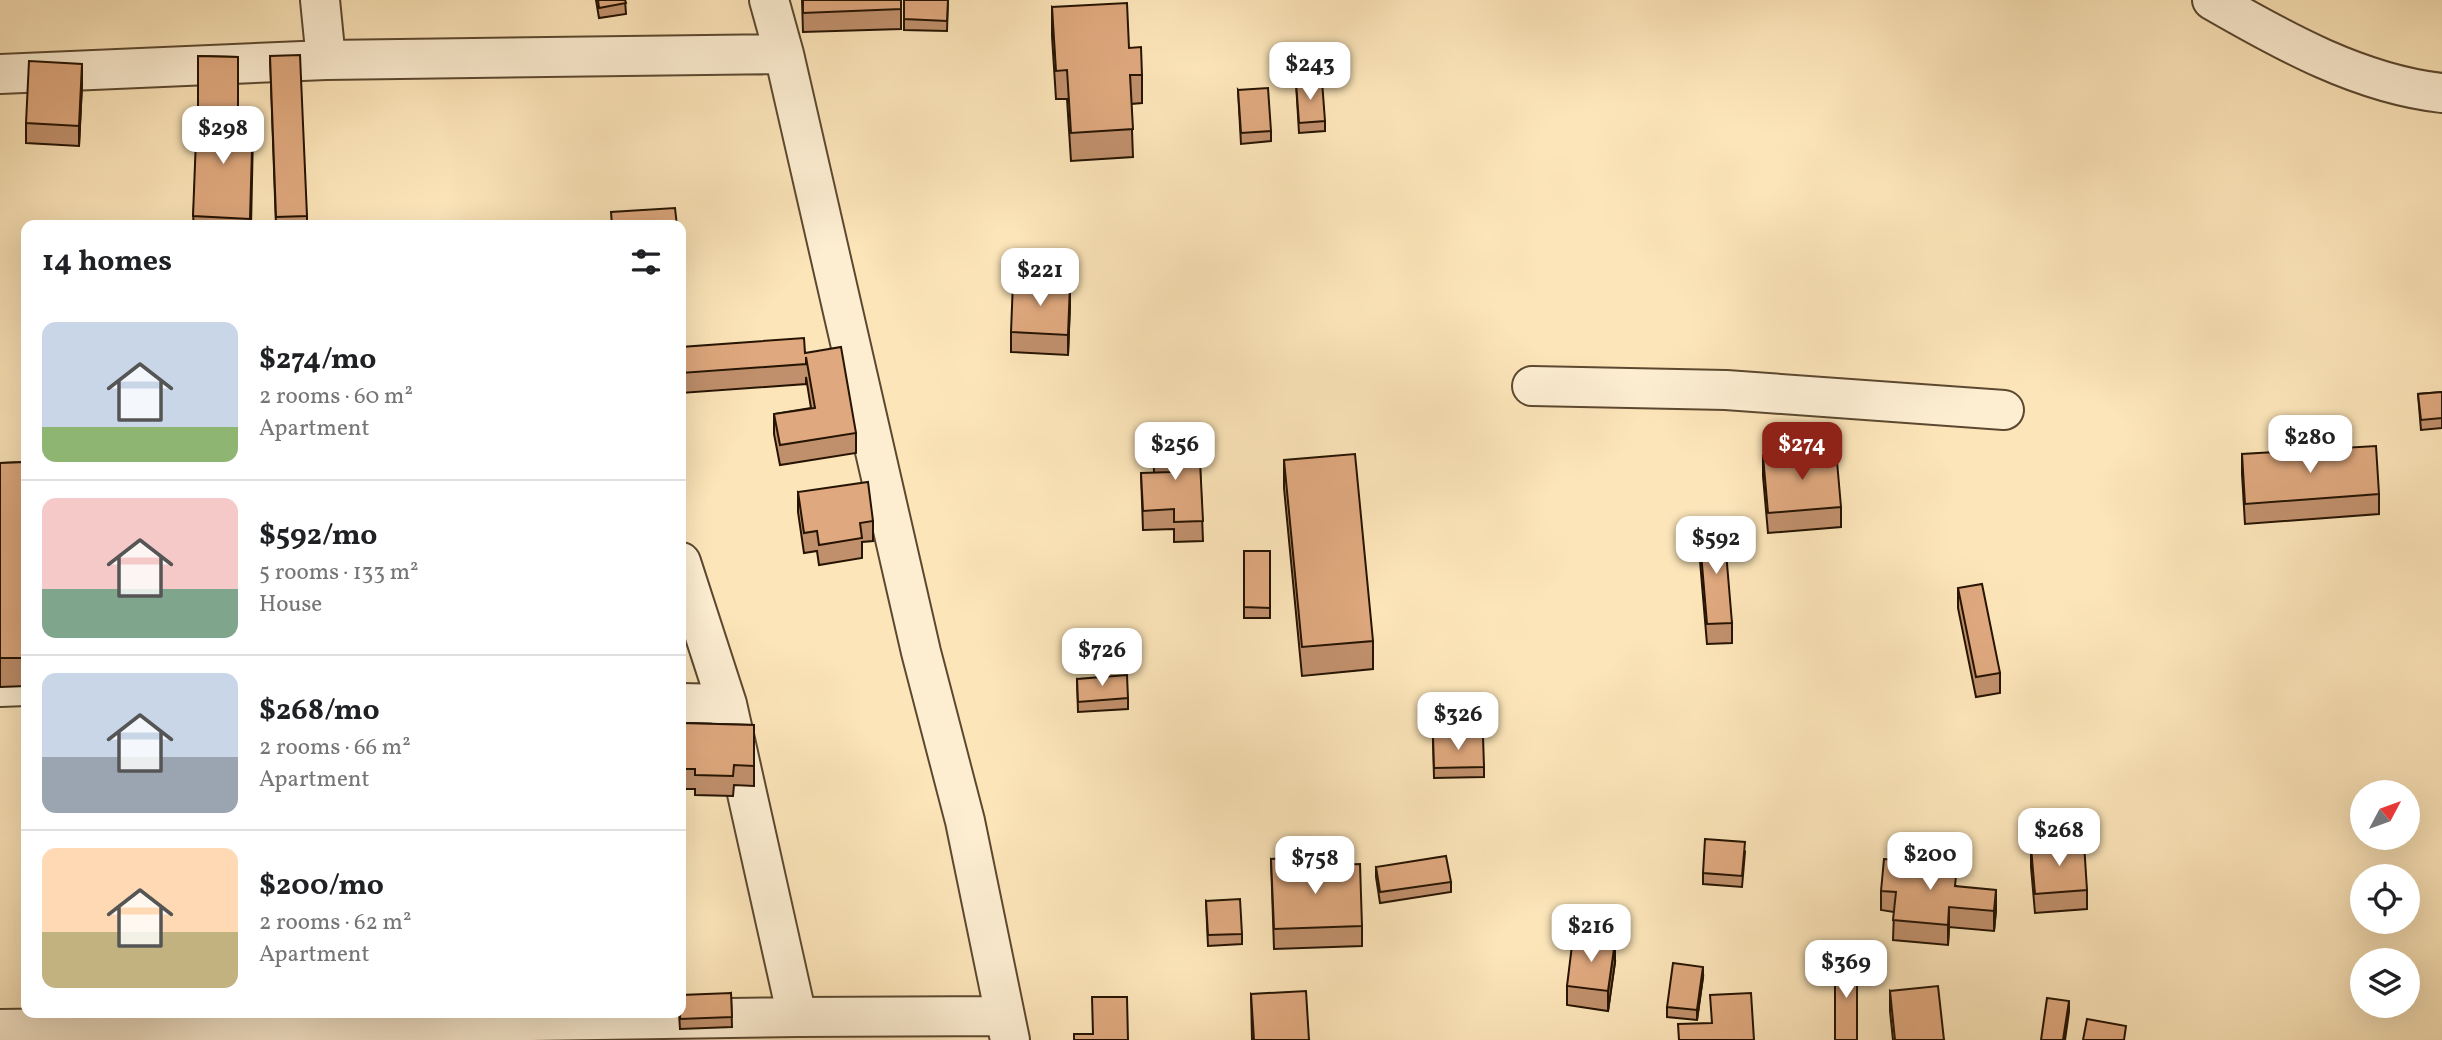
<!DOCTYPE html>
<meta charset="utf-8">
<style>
:root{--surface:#fff;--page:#f2f2f2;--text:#202124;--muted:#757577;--line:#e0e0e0;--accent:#8f2418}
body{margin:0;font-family:Vollkorn,serif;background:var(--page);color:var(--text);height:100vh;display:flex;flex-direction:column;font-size:26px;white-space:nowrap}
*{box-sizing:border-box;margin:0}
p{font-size:23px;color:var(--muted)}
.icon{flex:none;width:38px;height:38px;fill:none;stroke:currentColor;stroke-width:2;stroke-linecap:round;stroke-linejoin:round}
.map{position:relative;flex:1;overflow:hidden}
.sheet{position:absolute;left:21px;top:220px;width:665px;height:798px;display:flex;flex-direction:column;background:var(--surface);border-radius:14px;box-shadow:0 7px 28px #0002}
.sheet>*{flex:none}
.needle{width:46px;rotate:49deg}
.tools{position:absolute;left:2350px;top:780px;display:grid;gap:14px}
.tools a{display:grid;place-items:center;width:70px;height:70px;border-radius:50%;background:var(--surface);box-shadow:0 7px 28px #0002;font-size:35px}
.price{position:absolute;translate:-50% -60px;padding:0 16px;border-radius:14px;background:#fff;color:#222;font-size:23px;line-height:46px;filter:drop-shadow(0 2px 4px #0008)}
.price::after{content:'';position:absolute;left:50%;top:42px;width:21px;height:16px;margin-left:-10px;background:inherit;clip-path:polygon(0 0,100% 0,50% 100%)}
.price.on{background:var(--accent);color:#fff}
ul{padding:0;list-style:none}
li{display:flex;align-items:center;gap:21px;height:175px;padding:0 21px}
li+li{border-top:2px solid var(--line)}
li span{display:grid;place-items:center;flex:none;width:196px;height:140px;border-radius:14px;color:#555}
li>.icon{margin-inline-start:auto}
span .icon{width:84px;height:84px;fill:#fffc;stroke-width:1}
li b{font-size:30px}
h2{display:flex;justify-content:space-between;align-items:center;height:84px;padding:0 21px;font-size:30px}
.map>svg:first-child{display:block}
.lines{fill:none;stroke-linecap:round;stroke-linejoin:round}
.minor-casing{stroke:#5c4830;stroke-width:42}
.minor{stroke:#fdeed2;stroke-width:38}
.wall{fill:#c0906c;stroke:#261402;stroke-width:2}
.shaded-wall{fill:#9c7658;stroke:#261402;stroke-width:2}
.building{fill:#dfa87e;stroke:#261402;stroke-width:2}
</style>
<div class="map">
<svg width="2442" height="1040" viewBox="0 0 2442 1040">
<rect width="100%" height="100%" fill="#fce5b9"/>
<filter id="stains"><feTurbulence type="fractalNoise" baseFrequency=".00286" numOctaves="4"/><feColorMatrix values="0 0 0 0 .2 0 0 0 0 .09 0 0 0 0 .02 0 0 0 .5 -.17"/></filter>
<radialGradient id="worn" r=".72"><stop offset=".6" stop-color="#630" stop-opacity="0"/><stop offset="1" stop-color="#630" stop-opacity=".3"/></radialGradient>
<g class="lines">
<g class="minor-casing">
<path id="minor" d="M320 0 326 60
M769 0 784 54 921 652 965 821 1010 1040
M2212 0C2283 41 2360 84 2442 93
M0 74 326 60 784 54
M1532 386 1726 390 2004 410
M681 562 727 704
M0 687 26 686
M681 703 727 704 797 1017
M0 1029 797 1017 1005 1016"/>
</g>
<use href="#minor" class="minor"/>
</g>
<path class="wall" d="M596 0H625L626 14 599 18Z
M802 0H901V29L803 32Z
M904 0H948L947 31 904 30Z
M1052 7 1142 75V103L1131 104 1133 157 1071 161 1067 99H1056L1052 36Z
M198 56 238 57V114L253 134 251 226H193L198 113Z
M270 56 307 216V226H276Z
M1296 82 1325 121V131L1299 133Z
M82 84 79 146 26 143V123Z
M1238 90 1271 131V141L1241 144Z
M1070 304 1068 355 1011 352V332Z
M681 347 805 353 856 433V453L780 465 774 434V414L811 408 806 377V384L681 393Z
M2442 392V428L2421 430 2418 394Z
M1199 442 1203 541 1174 542V529L1143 530 1141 473H1154L1153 444Z
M2242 454 2379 494V514L2245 524 2242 474Z
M1763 456 1841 507V527L1768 533 1763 476Z
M1284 460 1373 641V669L1302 676 1284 488Z
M26 462V686L0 687V463Z
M798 492 873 521V541L862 542V558L819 565 817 551 804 553 798 512Z
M1699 529 1732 623V643L1707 644 1699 549Z
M1244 551H1270V618H1244Z
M1958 588 2000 673V693L1976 697 1958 608Z
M1077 679 1128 698V709L1078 712Z
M681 723 754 725V786L734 785 733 796 695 795V789H681Z
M1433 737 1484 767V777L1434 778Z
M2031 847 2087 890V909L2035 913 2031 867Z
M1745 852 1742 887 1703 884V873Z
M1271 859 1304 879 1328 878V865L1362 926V946L1274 949Z
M1376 867 1451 882V892L1380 903 1376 877Z
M1957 886 1996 910 1994 931 1949 927 1948 945 1893 940 1894 912 1881 910V891Z
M1206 901 1242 934V944L1208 946Z
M1615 962 1608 1011 1567 1005V986Z
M1703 977 1697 1020 1667 1017V1007Z
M1890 991 1944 1040H1893L1890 1011Z
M731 993 732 1027 680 1029 679 1013Z
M1251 994 1309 1040H1252Z"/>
<path class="shaded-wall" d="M82 64V84L79 146V126Z
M1070 284V304L1068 355V335Z
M1996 890V910L1994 931V911Z
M1949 907V927L1948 945V925Z
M1615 942V962L1608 1011V991Z
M1703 967V977L1697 1020V1010Z
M2069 1001V1012L2065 1040H2063Z"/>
<path class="building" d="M598 0H625L626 3 599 8Z
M803 0H901V9L803 13Z
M904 0H948L947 21 904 19Z
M1127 3 1129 48 1141 47 1142 75H1130L1133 129 1071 133 1067 70 1056 71 1052 7Z
M300 55 307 216 276 217 270 56Z
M198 56 238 57V108H198Z
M29 61 82 64 79 126 26 123Z
M1322 81 1325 121 1299 123 1296 82Z
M1268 88 1271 131 1241 133 1238 90Z
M197 113 253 114 250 219 193 216Z
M675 208 677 226H612L611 212Z
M1013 281 1070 284 1068 335 1011 332Z
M804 338 805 353 841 347 856 433 780 445 774 414 815 408 806 357V364L681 373V347Z
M2442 392V418L2421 420 2418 394Z
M1199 442 1203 521 1174 522V509L1143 511 1141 473 1171 472V464L1154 465 1153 444Z
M2376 446 2379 494 2245 504 2242 454Z
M1836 450 1841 507 1768 513 1763 456Z
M1355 454 1373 641 1302 647 1284 460Z
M26 462V658H0V463Z
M868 482 873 521 860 523 862 538 819 545 817 531 804 533 798 492Z
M1724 528 1732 623 1707 624 1699 529Z
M1244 551H1270V608L1244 607Z
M1982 584 2000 673 1976 677 1958 588Z
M1127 675 1128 698 1078 702 1077 679Z
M681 723 754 725V766L734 765 733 776 695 775V769H681Z
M1483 736 1484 767 1434 768 1433 737Z
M681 817H683L681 892Z
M1705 839 1745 842 1742 876 1703 873Z
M2084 843 2087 890 2035 894 2031 847Z
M1446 856 1451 882 1380 892 1376 867Z
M1303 857 1304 879 1329 878 1328 865 1360 864 1362 926 1274 929 1271 859Z
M1884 859 1957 866 1955 886 1996 890 1994 911 1949 907 1948 925 1893 920 1896 892 1881 891Z
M1240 899 1242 934 1208 935 1206 901Z
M1573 937 1615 942 1608 991 1567 986Z
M1835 959H1857V1040H1835Z
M1673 963 1703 967 1697 1010 1667 1007Z
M1938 986 1944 1040H1895L1890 991Z
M1306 991 1309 1040H1254L1251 994Z
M731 993 732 1017 680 1019 681 995Z
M1751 993 1754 1040H1679L1678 1024 1712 1023 1710 995Z
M1092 997H1127L1128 1040H1074V1034H1093Z
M2047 998 2069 1001 2063 1040H2041Z
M2087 1019 2126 1026 2124 1040H2083Z"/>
<rect width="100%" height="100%" filter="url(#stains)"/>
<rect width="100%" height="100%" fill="url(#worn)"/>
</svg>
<div class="tools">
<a><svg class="needle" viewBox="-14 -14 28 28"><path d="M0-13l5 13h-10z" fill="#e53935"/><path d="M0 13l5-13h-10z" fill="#757577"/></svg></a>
<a><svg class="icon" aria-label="locate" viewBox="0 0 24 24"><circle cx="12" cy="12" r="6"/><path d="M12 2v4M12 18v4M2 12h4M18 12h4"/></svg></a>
<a><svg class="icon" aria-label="layers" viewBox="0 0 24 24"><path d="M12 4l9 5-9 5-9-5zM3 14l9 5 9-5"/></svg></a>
</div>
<b class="price" style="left:1310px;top:102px">$243</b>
<b class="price" style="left:223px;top:166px">$298</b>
<b class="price" style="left:1040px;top:308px">$221</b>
<b class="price" style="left:2310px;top:475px">$280</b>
<b class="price" style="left:1175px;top:482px">$256</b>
<b class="price on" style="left:1802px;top:482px">$274</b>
<b class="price" style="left:1716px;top:576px">$592</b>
<b class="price" style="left:1102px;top:688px">$726</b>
<b class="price" style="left:1458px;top:752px">$326</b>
<b class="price" style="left:2059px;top:868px">$268</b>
<b class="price" style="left:1930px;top:892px">$200</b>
<b class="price" style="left:1315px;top:896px">$758</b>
<b class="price" style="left:1591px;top:964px">$216</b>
<b class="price" style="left:1846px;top:1000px">$369</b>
<section class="sheet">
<h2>14 homes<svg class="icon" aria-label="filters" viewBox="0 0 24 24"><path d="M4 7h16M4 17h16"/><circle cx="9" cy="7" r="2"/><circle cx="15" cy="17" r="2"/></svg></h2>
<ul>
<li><span style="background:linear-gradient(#c9d6e8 75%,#8fb573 0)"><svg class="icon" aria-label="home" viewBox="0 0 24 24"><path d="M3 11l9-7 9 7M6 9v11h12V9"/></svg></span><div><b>$274/mo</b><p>2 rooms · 60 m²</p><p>Apartment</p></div></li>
<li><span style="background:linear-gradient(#f6c9c9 65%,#7fa58c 0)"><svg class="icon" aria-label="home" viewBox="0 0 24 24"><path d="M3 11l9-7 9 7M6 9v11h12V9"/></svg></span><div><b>$592/mo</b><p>5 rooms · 133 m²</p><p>House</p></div></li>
<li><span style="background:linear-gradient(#c9d6e8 60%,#9aa5b1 0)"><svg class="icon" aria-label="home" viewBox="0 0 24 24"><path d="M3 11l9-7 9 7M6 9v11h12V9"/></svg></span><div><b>$268/mo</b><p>2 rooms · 66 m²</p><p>Apartment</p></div></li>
<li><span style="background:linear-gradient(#ffd9b3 60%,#c2b280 0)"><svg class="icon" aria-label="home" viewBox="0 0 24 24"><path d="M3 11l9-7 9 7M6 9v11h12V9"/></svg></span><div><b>$200/mo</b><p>2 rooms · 62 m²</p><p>Apartment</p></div></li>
</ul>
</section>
</div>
